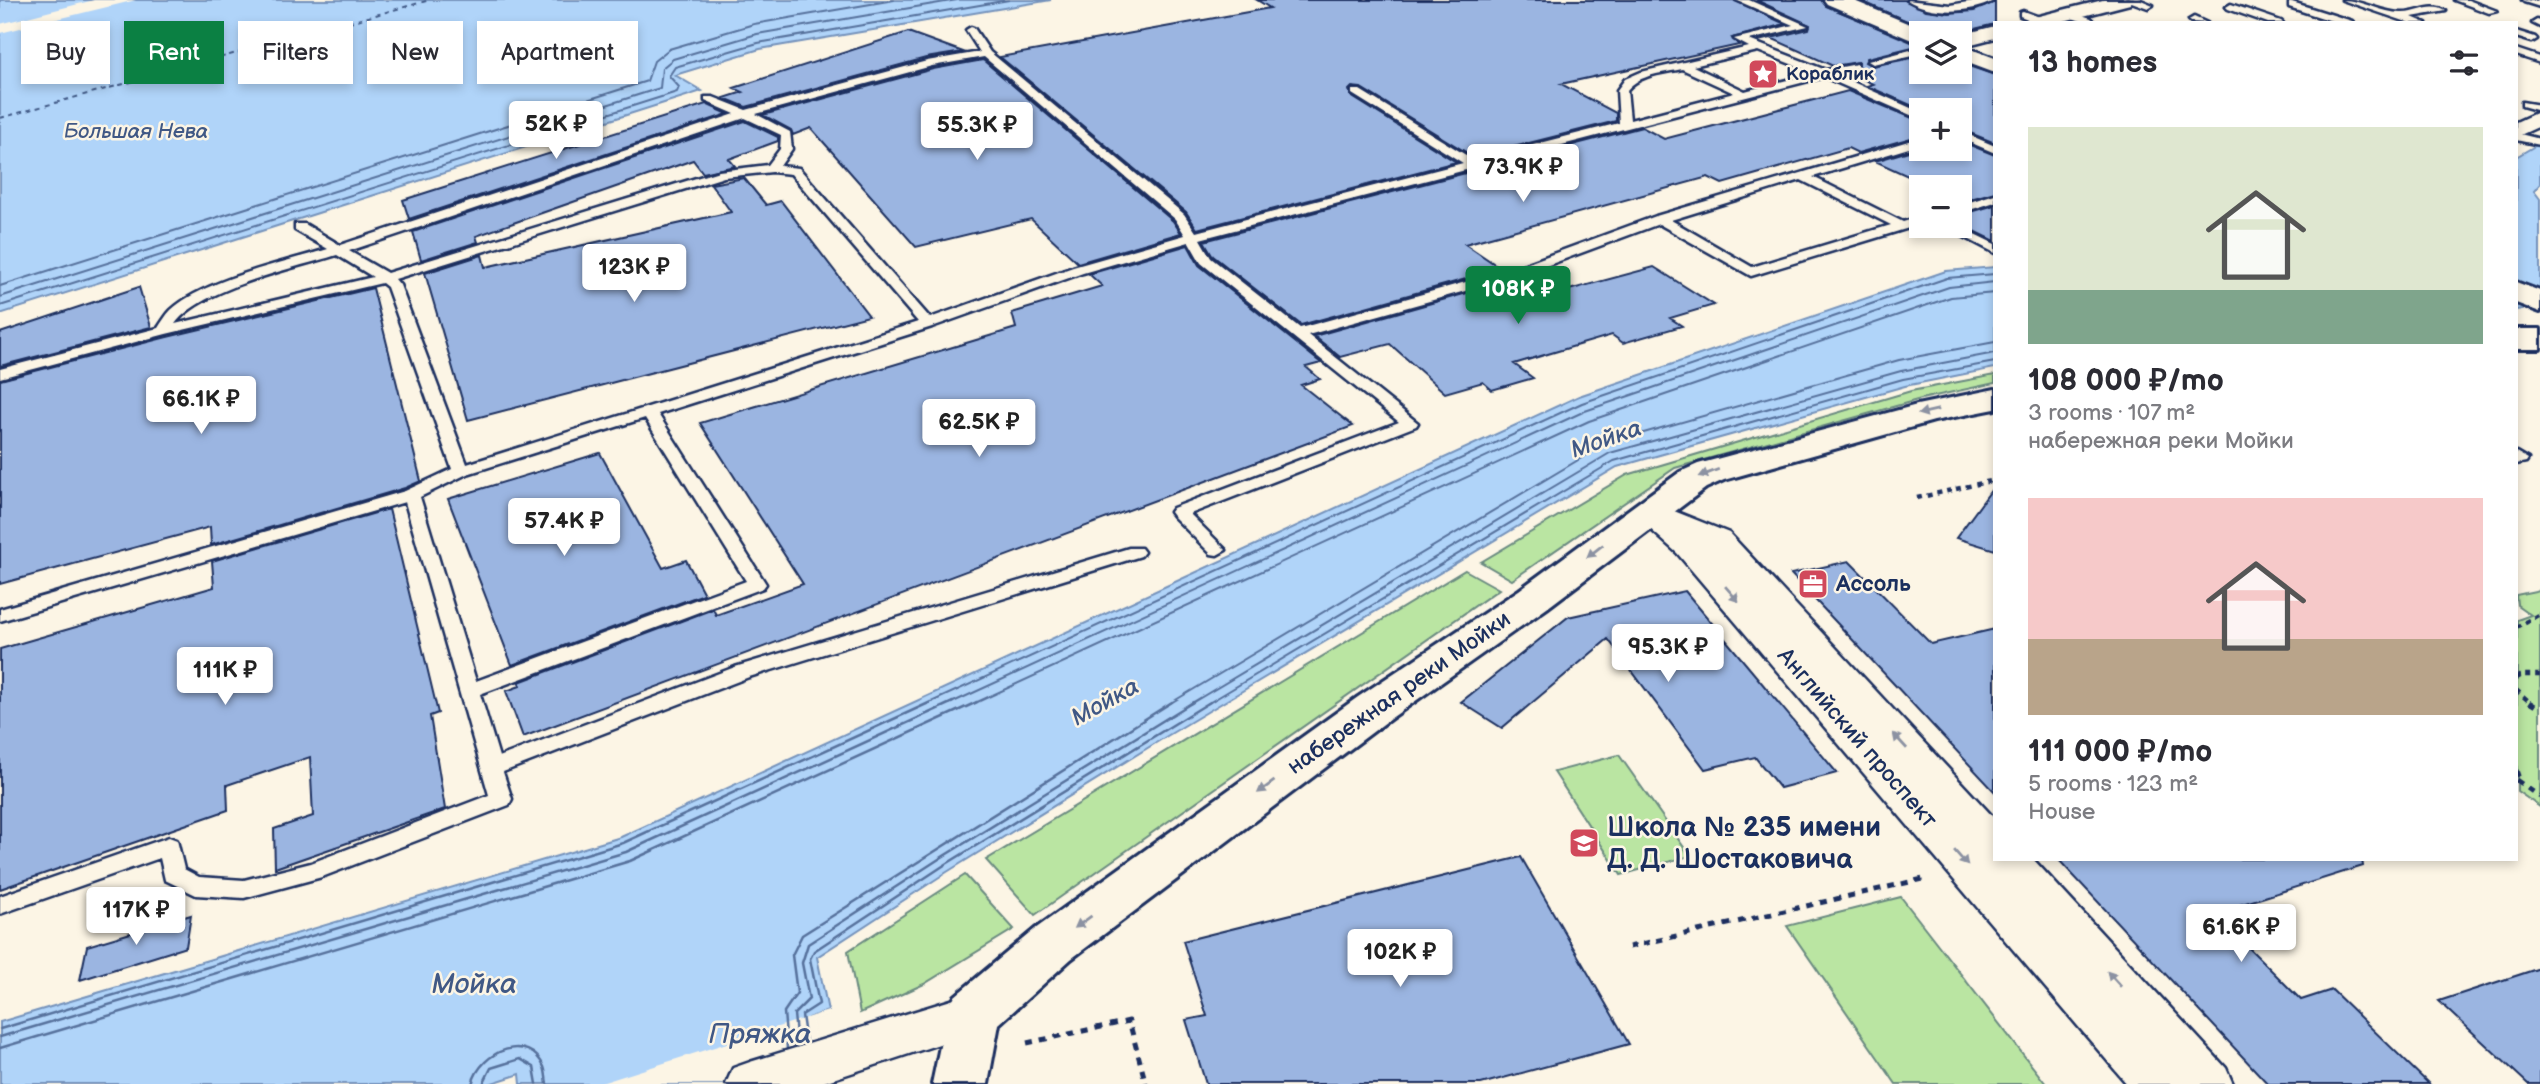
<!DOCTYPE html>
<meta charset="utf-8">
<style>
:root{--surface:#fff;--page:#f7f7f7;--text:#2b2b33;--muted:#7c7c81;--accent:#0b8043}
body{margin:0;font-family:"Balsamiq Sans",sans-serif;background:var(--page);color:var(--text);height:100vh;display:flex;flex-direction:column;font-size:26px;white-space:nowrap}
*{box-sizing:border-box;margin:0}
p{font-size:23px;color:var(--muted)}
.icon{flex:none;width:38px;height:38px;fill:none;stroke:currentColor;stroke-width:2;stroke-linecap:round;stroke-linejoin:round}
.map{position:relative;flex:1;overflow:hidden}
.drawer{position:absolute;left:1993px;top:21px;width:525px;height:840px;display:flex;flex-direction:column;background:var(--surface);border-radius:0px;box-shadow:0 4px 10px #0003}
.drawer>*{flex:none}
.guide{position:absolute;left:21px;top:21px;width:665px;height:63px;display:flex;gap:14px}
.fabs{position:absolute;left:1909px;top:21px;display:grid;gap:14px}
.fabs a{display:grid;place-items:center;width:63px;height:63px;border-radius:0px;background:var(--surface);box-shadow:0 4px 10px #0003;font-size:35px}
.price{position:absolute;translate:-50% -60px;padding:0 16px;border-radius:7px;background:#fff;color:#222;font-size:23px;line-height:46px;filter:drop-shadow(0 2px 4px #0008)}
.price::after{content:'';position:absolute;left:50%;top:42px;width:21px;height:16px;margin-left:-10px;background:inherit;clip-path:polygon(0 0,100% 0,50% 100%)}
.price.active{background:var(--accent);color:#fff}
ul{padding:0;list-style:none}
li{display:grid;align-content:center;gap:14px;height:371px;padding:0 35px}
li span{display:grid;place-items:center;height:217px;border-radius:0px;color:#555}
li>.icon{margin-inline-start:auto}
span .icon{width:126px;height:126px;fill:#fffc;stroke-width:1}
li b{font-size:30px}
h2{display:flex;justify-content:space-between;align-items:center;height:84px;padding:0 35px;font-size:30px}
.tag{padding:0 24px;border-radius:0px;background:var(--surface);box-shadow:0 4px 10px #0003;font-size:24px;line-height:63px}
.tag.active{background:var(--accent);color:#fff}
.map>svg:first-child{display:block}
.green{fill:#bae5a2;stroke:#6a8a80;stroke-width:2}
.water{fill:#b0d4f9;stroke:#7492bb;stroke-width:2}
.pier{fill:#fcf5e5}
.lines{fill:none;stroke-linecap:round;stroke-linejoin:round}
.shore-far1{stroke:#57719c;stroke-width:2}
.shore{stroke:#57719c;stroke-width:2.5}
.ferry{stroke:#405885;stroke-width:2;stroke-dasharray:5 4.5;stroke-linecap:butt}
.building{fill:#9bb5e1;stroke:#1b2f5e;stroke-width:2}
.lane-casing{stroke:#1b2f5e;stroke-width:5}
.street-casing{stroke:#1b2f5e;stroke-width:5}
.secondary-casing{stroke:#1b2f5e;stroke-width:6}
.path-far1{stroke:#1b2f5e;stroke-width:4.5;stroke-dasharray:5 5;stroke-linecap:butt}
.path{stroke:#1b2f5e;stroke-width:5;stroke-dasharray:7 7;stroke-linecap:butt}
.lane{fill:#fcf5e5;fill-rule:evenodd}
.street{fill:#fcf5e5;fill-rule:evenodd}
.secondary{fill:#fcf5e5;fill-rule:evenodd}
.oneway{fill:#8c92a2}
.labels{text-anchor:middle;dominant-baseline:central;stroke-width:5;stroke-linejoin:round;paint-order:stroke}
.far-poi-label{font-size:19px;font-weight:bold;fill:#1b2f5e;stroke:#fcf5e5;text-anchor:start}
.far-water-label{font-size:21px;font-style:italic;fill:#405885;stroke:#fcf5e5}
.poi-label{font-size:23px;font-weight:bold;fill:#1b2f5e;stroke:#fcf5e5;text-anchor:start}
.street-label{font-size:23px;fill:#1b2f5e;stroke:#fcf5e5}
.water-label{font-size:24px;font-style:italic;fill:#405885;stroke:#fcf5e5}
.near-poi-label{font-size:28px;font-weight:bold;fill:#1b2f5e;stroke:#fcf5e5;text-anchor:start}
.near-water-label{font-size:28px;font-style:italic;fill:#405885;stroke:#fcf5e5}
</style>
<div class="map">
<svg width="2540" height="1084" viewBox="0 0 2540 1084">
<rect width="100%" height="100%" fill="#fcf5e5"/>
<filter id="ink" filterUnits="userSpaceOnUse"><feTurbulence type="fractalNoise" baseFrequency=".0143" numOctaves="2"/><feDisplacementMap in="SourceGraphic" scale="14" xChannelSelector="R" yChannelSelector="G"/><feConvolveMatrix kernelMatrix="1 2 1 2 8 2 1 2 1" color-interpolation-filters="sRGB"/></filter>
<g filter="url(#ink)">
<path class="green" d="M1995 375V383L1921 399 1675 468 1512 580 1481 562 1627 475 1911 391Z
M1465 570 1499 589 1035 915 986 860Z
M2540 590V807L2517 791V620L2531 615 2517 605 2516 595Z
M1619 755 1690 856 1621 875 1554 772Z
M965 875 1014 929 924 984 860 1013 848 951Z
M1901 897 2046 1084H1896L1787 926Z"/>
<path class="water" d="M0 0H1051L760 49 675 75 702 91 0 314Z
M2540 143V184L2534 191 2540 199V306L2516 310V157Z
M1995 267V368L1905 386 1617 467 1167 736 947 872 817 957 828 1011 808 1018 820 1084H521L520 1074 489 1084H0V1022L621 837 1579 396 1946 271Z"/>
<path class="pier" d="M94 0H136L0 33V24Z
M828 1011 829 1015 812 1020 823 1084H598Z"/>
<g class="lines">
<path class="shore-far1" d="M0 286 647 81 654 61 669 49 754 24 894 0
M0 297 660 88 662 68 673 59 757 34 957 0
M0 306 677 92 679 87 669 76 675 67 758 43 1009 0
M927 704 1582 403 1947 278 1995 274
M949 704 1585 411 1949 287 1995 282
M973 704 1589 421 1951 297 1995 293
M1169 704 1605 444 1899 360 1995 342
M1190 704 1610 453 1901 371 1995 353
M1207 704 1614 461 1903 379 1995 362"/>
<path class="shore" d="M0 1029 623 843 931 702
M0 1037 626 852 953 702
M806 1043 802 1015 819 1004 810 959 814 951 943 866 1210 702
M797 1046 794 1014 809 999 802 963 808 944 939 859 1193 702
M0 1048 630 861 977 702
M787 1049 784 1012 797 993 792 955 802 935 1172 702
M472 1084C481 1050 529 1032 544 1067 546 1072 546 1079 547 1084
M483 1084 491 1068 520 1059 534 1067 537 1084"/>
<path class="ferry" d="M0 118 430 0"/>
</g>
<path class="building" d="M1257 0H1734L1785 24 1732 38 1739 45 1561 84 1616 113V121L1474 157 1361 88 1352 87 1349 90 1351 96 1456 162 1197 229 1186 212 1000 57 1270 8Z
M1756 0H1821L1826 6 1921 45 1867 58 1865 62 1872 66 1922 56V72H1960V63L1995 75V143L1960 129V110H1922L1867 86 1873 84 1849 73 1859 70V62L1833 66 1771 38 1758 41 1809 29 1810 25Z
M1859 0H1905L1926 10 1949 13 1974 11 1995 2V24L1958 33H1933Z
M908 32 963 52 926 58 746 107 724 98 743 92 734 88Z
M983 60 1173 221 1181 233 1078 263 1031 219 916 247 811 128 793 135 791 130 763 115 933 69Z
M1848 91 1922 122V135L1858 153 1848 148 1722 184 1708 177 1465 244 1502 269 1301 325 1213 256 1204 241 1642 127 1664 139Z
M706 104 728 114 409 219 403 200Z
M745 121 778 137V141L729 159 735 166 703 173 693 160 476 236 478 242 421 260 413 232Z
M1960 141 1995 155V192L1960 202V187H1932L1875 161 1922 147 1960 149Z
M744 178 766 205 781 201 869 316 468 420 425 273 482 255 485 267 731 212 711 184Z
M1995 205V241L1960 224V215Z
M1188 245 1199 265 1321 363 1306 367 1320 379 1301 385 1353 426 523 737 506 691 520 686 519 682 713 609 716 615 803 584 700 423 1016 328 1012 313 1102 286 1089 274Z
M1654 267 1714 305 1670 318 1682 326 1623 343 1612 335 1514 364 1533 378 1492 390 1483 382 1445 393 1390 344 1340 357 1314 336 1517 279 1543 297Z
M139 287 151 327 0 366V333Z
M373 288 421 481 405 488 211 545 210 527 0 584V380L167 337Z
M600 453 663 568 686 560 704 594 512 665 448 499Z
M1995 485V550L1956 538Z
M389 509 438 713 430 716 445 809 275 868 274 829 313 816 310 757 227 785 228 810 0 889V649L214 587 212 561Z
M1849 561 1931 644 1995 629V792L1791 574Z
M1685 591 1837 773 1780 788 1755 757 1705 769 1608 639 1502 728 1461 702 1568 617Z
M1521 857 1629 1044 1481 1084H1206L1186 1020 1207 1016 1183 941Z
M2058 859H2362L2363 866 2214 913 2301 1000 2332 990 2429 1084H2268Z
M191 915 186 947 80 980 87 946Z
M2540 968V1084H2528L2439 1001Z"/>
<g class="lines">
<g class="lane-casing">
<path id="lane" d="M1736 0H1749L1808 26 1749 40 1826 70 1857 64V68L1835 74 1922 113V120L1824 77 1200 239 1211 258 1300 328 1509 270 1656 216 1922 137V144L1813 177 1903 222 1922 216V224L1751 276 1659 224 1519 276 1308 335 1418 423 1416 426 1190 514 1226 550 1217 555 1211 554 1173 516 1170 512 1173 508 1399 422 1201 263 1189 242 1083 273 932 327 658 414 766 584 763 588 480 694 499 757 735 667 1129 548H1141L1144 552 1141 556 749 677 503 772 512 799 509 805 322 877 244 898 196 895 165 880 160 858 0 914V896L169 837 177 840 184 869 199 877 244 880 311 863 489 795 405 502 0 621V609L405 491 452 469 387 287 382 283 166 334 0 378V369L158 328C162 322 166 315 171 310 203 280 285 262 328 249L295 230V224H305L340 245 735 114 705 101V97H713L746 110 927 61 980 52 966 30 971 27 974 28 990 52 1184 214 1196 232 1463 163 1352 94V90H1360L1474 160 1619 123 1617 90 1625 79 1641 72 1749 47 1734 39 1793 25ZM1758 51 1814 73 1745 91 1693 66ZM984 57 1175 219 1185 235 1073 267 930 318 799 168 780 166 792 149 790 132 756 114 932 66ZM1682 69 1734 93 1630 120 1627 90C1640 74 1664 73 1682 69ZM745 118 781 135 780 149 768 165 719 171 387 273 349 251ZM772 172 791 174 918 322 467 464 400 285 395 279 724 177ZM1801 180 1891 225 1752 267 1671 220ZM337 255 373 277 175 324C201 288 295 268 337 255ZM645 418 746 581 476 681 420 497 467 474Z
M1907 0 1950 5 1980 0 1993 1C1970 14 1929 14 1907 0Z
M2126 0H2141L2153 5 2148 8Z
M2342 0C2363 0 2384 14 2403 13 2419 13 2431 2 2446 11L2412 17 2426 23H2410Z
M2454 0H2468L2497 11 2489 13Z
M2522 0 2540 1V7L2524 2Z
M2292 2 2352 21 2354 23H2338L2289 7V3Z
M2231 4 2281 21 2283 23H2268L2228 9 2226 7Z
M2023 11 2045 19 2047 21 2038 23 2020 16V12Z
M2069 11 2091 18 2093 20 2087 23 2066 16V12Z
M2194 17 2207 23 2191 22 2189 20Z
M2537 20 2540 21V27L2532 23Z
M2516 31 2535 37 2537 39 2532 42 2516 37Z
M1922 47V53L1873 64 1868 61Z
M2516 49 2540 57V63L2516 55Z
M2522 102 2540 105V111L2522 106Z
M1960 131 1995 146V153L1960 138Z
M2516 133 2540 139V145L2516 140Z
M1995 194V202L1960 213V205Z
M1943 226H1958L1995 244V253Z
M2516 452 2528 459 2526 462 2516 464Z"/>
</g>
<g class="street-casing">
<path id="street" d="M2103 0H2133L2130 4 2056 23H2024L2027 19Z
M1995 26V38L1960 47V35Z
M2540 111V126L2516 137V122Z
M1649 501 1729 533 1995 819V859H2033L2226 1068 2233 1084H2127L1677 553 1638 518 1633 511 1638 504Z
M974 993 991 999 997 1013 991 1027 818 1084H726L733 1068 750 1062Z"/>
</g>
<g class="secondary-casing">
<path id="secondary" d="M1824 0H1852L1931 33H1922V42L1914 41 1827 4Z
M1960 45 1995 58V73L1960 60Z
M2516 282 2540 291V312L2516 303Z
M2516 329H2540V349H2516Z
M1995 389V409L1934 421 1724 480 1706 488 1547 608 1390 719 1071 959 999 1024 988 1084H932L947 1013 955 996 1035 929 1358 697 1519 590 1680 472 1698 464 1917 405Z"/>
</g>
<path class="path-far1" d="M1917 498 1995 480
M2516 627 2540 614
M2516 678 2521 675H2540
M2516 690 2532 704"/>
<path class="path" d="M2529 702 2540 709
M2516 770 2520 782
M2516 780 2540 797
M1629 947 1927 878
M1027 1043 1129 1021 1146 1084"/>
<use href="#lane" class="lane"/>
<use href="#street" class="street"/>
<use href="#secondary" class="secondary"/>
</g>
<defs><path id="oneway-solid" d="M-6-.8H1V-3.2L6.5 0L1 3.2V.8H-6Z" transform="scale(1.75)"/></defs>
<g class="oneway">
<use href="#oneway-solid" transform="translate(1928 412) rotate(167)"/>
<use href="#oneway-solid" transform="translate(1709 473) rotate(159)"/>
<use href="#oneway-solid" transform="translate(1595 551) rotate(142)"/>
<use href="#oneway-solid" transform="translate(1732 594) rotate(49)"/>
<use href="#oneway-solid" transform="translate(1900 741) rotate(-132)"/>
<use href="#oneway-solid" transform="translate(1266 787) rotate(144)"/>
<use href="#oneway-solid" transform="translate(1961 858) rotate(49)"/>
<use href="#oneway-solid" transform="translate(1083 922) rotate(144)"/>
<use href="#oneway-solid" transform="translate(2114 979) rotate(-132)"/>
</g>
</g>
<defs>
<g id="sight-square" transform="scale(1.575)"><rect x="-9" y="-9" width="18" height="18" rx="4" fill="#d1495b" stroke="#fcf5e5"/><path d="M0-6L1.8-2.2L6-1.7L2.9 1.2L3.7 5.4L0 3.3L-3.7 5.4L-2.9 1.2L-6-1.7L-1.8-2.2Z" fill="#fff"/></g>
<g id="office-square" transform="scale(1.575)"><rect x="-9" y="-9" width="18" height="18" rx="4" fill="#d1495b" stroke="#fcf5e5"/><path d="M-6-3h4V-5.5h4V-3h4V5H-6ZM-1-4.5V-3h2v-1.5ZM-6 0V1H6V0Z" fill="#fff"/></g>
<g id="school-square" transform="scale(1.575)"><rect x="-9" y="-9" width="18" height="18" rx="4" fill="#d1495b" stroke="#fcf5e5"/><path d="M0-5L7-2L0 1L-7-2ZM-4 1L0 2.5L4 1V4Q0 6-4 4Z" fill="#fff"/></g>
</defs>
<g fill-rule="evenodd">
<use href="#sight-square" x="1763" y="74"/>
<use href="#office-square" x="1813" y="584"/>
<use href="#school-square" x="1584" y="843"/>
</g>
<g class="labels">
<g class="far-poi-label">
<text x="1786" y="74">Кораблик</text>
</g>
<g class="far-water-label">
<text x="136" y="131">Большая Нева</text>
</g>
<g class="poi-label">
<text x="1836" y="584">Ассоль</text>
</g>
<g class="street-label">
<text transform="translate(1399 693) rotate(-35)">набережная реки Мойки</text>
<text transform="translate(1857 738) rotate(49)">Английский проспект</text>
</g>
<g class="water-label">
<text transform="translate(1606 439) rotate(-19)">Мойка</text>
<text transform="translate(1105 702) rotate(-29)">Мойка</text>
</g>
<g class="near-poi-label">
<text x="1607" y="827">Школа № 235 имени<tspan x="1607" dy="32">Д. Д. Шостаковича</tspan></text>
</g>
<g class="near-water-label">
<text x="474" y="984">Мойка</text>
<text x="760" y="1034">Пряжка</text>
</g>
</g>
</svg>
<div class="fabs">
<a><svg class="icon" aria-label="layers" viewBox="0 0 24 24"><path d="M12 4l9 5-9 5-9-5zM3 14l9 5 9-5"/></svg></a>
<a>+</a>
<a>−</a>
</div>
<b class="price" style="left:556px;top:161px">52K ₽</b>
<b class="price" style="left:977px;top:162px">55.3K ₽</b>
<b class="price" style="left:1523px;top:204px">73.9K ₽</b>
<b class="price" style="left:634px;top:304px">123K ₽</b>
<b class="price active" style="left:1518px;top:326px">108K ₽</b>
<b class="price" style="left:201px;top:436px">66.1K ₽</b>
<b class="price" style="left:979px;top:459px">62.5K ₽</b>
<b class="price" style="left:564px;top:558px">57.4K ₽</b>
<b class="price" style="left:1668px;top:684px">95.3K ₽</b>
<b class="price" style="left:225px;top:707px">111K ₽</b>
<b class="price" style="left:136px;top:947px">117K ₽</b>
<b class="price" style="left:2241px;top:964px">61.6K ₽</b>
<b class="price" style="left:1400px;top:989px">102K ₽</b>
<div class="guide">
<a class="tag">Buy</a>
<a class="tag active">Rent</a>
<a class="tag">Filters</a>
<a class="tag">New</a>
<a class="tag">Apartment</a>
</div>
<section class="drawer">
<h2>13 homes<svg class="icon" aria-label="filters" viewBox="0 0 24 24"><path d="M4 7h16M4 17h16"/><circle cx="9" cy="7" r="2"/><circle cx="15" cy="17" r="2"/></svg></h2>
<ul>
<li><span style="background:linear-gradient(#dfe7d0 75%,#7fa58c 0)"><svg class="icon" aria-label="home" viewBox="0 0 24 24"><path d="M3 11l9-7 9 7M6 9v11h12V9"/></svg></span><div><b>108 000 ₽/mo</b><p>3 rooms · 107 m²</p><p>набережная реки Мойки</p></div></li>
<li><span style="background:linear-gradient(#f6c9c9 65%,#b9a48a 0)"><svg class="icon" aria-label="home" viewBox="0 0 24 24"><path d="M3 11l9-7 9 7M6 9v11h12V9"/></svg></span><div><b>111 000 ₽/mo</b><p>5 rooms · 123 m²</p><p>House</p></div></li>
</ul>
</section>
</div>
